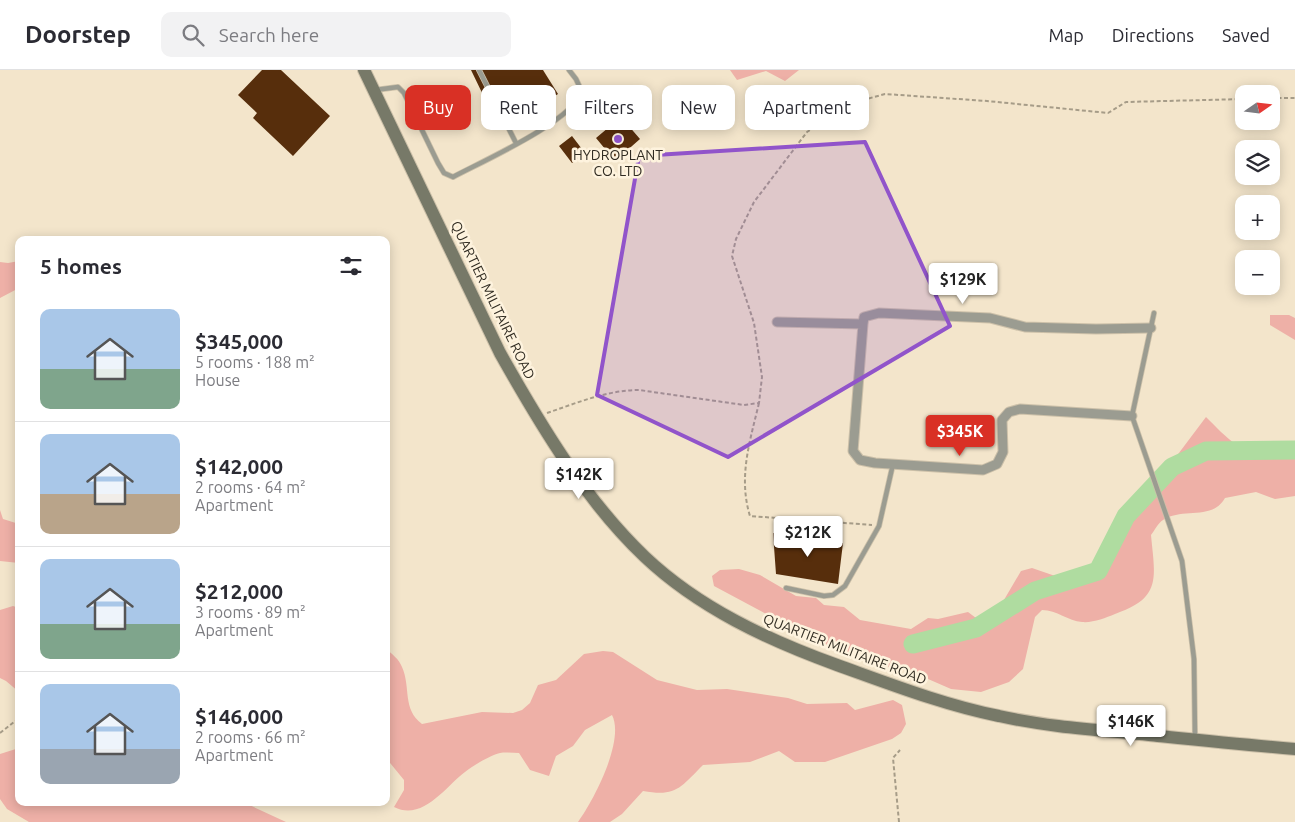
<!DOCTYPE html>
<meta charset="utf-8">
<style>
:root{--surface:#fff;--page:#f2f2f3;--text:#2b2b33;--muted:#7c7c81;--line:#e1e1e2;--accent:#d93025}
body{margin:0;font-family:Ubuntu,sans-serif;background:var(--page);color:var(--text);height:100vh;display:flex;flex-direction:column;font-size:19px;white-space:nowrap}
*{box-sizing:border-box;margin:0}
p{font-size:16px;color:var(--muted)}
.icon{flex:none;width:28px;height:28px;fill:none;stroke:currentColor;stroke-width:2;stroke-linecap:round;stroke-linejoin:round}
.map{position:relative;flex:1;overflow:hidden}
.details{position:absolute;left:15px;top:166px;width:375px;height:570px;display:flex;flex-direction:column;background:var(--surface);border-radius:10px;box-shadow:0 2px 12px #0003}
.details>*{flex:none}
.top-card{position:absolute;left:405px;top:15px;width:475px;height:45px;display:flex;gap:10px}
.needle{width:32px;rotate:76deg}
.tools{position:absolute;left:1235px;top:15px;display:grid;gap:10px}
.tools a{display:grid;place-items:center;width:45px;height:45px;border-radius:10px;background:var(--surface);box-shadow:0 2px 12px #0003;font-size:25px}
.price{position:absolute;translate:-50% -42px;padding:0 11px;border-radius:5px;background:#fff;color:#222;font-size:16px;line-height:32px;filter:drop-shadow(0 1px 2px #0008)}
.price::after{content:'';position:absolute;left:50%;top:30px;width:15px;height:11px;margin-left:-8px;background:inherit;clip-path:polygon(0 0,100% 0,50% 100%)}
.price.selected{background:var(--accent);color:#fff}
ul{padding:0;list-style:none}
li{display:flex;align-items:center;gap:15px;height:125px;padding:0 25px}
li+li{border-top:1px solid var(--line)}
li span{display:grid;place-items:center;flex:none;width:140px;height:100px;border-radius:10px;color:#555}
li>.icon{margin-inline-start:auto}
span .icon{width:60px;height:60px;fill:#fffc;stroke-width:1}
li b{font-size:21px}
h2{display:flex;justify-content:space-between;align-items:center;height:60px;padding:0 25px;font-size:21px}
.pill{padding:0 18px;border-radius:10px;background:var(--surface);box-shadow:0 2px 12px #0003;font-size:18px;line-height:45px}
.pill.selected{background:var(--accent);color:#fff}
header{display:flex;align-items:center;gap:30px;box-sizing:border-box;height:70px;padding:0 25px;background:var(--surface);border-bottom:1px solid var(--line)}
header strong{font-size:24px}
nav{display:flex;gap:28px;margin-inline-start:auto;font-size:18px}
.search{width:350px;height:45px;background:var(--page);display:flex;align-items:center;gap:12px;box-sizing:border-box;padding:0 18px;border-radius:10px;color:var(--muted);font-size:19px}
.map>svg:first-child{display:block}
.green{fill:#eeb0a7}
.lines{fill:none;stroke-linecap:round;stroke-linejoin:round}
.river{stroke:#afdca0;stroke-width:19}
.building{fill:#572e0c}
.lane-casing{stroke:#ccc0a9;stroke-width:6}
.street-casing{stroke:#ccc0a9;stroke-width:11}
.secondary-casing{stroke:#ccc0a9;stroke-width:14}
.path{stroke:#a69c88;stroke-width:2;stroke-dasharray:4 2.5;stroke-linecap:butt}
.lane{stroke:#9b9c91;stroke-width:4.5}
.street{stroke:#9b9c91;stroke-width:9}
.secondary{stroke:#777968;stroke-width:12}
.marked{fill:#9154ca;fill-opacity:0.2;stroke:#9154ca;stroke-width:4;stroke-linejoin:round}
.poi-dot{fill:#9154ca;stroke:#fef3de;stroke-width:2}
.labels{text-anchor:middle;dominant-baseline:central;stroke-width:5;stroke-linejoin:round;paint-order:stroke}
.poi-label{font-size:14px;fill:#312c22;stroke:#fef3de}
.street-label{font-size:14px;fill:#312c22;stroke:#fef3de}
</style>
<header>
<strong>Doorstep</strong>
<div class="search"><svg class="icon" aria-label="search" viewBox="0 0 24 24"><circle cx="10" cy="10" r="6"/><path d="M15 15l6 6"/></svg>Search here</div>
<nav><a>Map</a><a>Directions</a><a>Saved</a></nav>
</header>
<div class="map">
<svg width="1295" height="752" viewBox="0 0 1295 752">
<rect width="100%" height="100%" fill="#f3e5cb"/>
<path class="green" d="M730 0H799L785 11 766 1 737 10Z
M19 191V218L0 228V192L8 193Z
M1270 245H1289L1295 248V270L1270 255Z
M1206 347C1236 377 1249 393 1293 377L1295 373V426L1275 429 1256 422 1225 428C1212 451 1183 437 1163 450 1158 453 1155 460 1151 465 1155 508 1162 528 1115 544 1105 548 1093 553 1082 552 1068 551 1057 540 1042 540L1035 547 1023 599 1009 612 981 622 951 619 912 602 872 593 813 569 714 516 712 506 720 500 739 499 760 505 796 526 816 528 824 535 844 537 860 550 911 559 928 548 938 549 968 542 976 548H986L1001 535 1021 501 1032 498 1061 508 1089 497 1109 476Z
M0 440 3 449 19 454V493L0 491Z
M13 536 19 538V622L6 611 0 608V540Z
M386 579C392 584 399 589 402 597 411 617 402 639 422 654L482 642 513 643 522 640 530 633 538 615 556 610 584 584 603 581 613 582 657 610 697 620 727 619 788 628 807 634 847 633 855 640 893 630 902 635 906 654 901 663 892 669 825 692H795L779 681 750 692 703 695C680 718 676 727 643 721L622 744 610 752H578C594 730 625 670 612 645L585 660 573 676 556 686 549 706 530 700 519 683C513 683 506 682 500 683 489 686 474 695 465 702 447 715 423 752 394 737L404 720V710L386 688Z
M19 678V732L245 733 286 752H29L7 739 0 729V684Z"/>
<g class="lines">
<path class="river" d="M913 574 976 558 1035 521 1098 501 1126 446 1172 397 1206 381 1295 380"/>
</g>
<path class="building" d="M262 0H281L330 46 293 86 253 48 257 43 238 25Z
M471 0H543L558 24 500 60Z
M621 47 640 69 615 91 596 68Z
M572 66 585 83 572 93 559 76Z
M773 463 843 473 838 514 776 504Z"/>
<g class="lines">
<g class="lane-casing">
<path id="lane" d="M479 0 516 73
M375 20 398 17 404 23 438 93 444 103 453 107C483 91 571 52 582 22L576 9 569 0
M1154 243 1132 346 1182 491 1194 589 1195 668
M786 518 824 526 833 525 845 516 879 456 893 394"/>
</g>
<g class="street-casing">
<path id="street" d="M777 252 863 254 864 247 879 243 990 248 1025 257 1096 259 1151 258
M863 254 853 381 860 390 875 393 983 400 997 394 1003 382 1002 350 1009 342 1020 339 1132 346"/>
</g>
<g class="secondary-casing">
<path id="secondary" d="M364 0 500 283C540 354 585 430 645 487 699 538 768 570 837 595 890 614 944 635 999 646 1048 657 1099 660 1149 665 1198 670 1246 675 1295 679"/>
</g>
<path class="path" d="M1271 28H1295
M759 333C750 371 738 407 750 446L872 455
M547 343C577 333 607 320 639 320L744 335 759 333 762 307 754 253 732 186 736 169 754 132 807 62 852 33 885 24 987 31 1108 43 1126 32 1244 29
M0 663 19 648
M899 752 893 688 900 680"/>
<use href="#lane" class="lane"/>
<use href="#street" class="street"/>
<use href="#secondary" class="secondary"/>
</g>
<path class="marked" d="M865 72 950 256 728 387 597 325 639 86Z"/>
<circle class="poi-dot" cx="618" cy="69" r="5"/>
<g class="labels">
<g class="poi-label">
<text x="618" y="85">HYDROPLANT<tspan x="618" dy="16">CO. LTD</tspan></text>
</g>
<g class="street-label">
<text transform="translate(493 230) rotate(64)">QUARTIER MILITAIRE ROAD</text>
<text transform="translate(845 579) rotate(21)">QUARTIER MILITAIRE ROAD</text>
</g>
</g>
</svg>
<div class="tools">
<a><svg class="needle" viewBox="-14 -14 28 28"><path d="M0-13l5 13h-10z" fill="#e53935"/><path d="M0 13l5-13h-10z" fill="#7c7c81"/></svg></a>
<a><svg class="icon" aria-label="layers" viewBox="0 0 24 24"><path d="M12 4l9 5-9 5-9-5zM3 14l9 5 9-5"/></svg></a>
<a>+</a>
<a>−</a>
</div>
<b class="price" style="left:963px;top:235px">$129K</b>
<b class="price selected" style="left:960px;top:387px">$345K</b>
<b class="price" style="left:579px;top:430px">$142K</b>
<b class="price" style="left:808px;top:488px">$212K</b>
<b class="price" style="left:1131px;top:677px">$146K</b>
<div class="top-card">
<a class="pill selected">Buy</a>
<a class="pill">Rent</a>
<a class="pill">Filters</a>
<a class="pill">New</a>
<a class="pill">Apartment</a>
</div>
<section class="details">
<h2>5 homes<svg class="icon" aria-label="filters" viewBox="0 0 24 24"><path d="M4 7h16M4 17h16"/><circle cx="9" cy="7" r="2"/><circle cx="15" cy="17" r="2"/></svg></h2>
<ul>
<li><span style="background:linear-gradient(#a9c7e8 60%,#7fa58c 0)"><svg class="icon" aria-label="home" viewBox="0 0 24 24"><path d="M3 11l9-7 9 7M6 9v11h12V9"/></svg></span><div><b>$345,000</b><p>5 rooms · 188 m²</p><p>House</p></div></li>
<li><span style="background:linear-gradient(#a9c7e8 60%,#b9a48a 0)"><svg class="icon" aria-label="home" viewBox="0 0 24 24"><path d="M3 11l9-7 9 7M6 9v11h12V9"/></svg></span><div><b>$142,000</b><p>2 rooms · 64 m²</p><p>Apartment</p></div></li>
<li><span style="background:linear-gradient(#a9c7e8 65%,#7fa58c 0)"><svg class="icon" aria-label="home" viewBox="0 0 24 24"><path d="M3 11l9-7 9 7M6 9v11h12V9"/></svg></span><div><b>$212,000</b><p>3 rooms · 89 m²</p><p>Apartment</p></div></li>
<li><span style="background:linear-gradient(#a9c7e8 65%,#9aa5b1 0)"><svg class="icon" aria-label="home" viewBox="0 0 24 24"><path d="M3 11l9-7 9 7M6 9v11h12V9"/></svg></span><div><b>$146,000</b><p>2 rooms · 66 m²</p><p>Apartment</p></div></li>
</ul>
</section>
</div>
